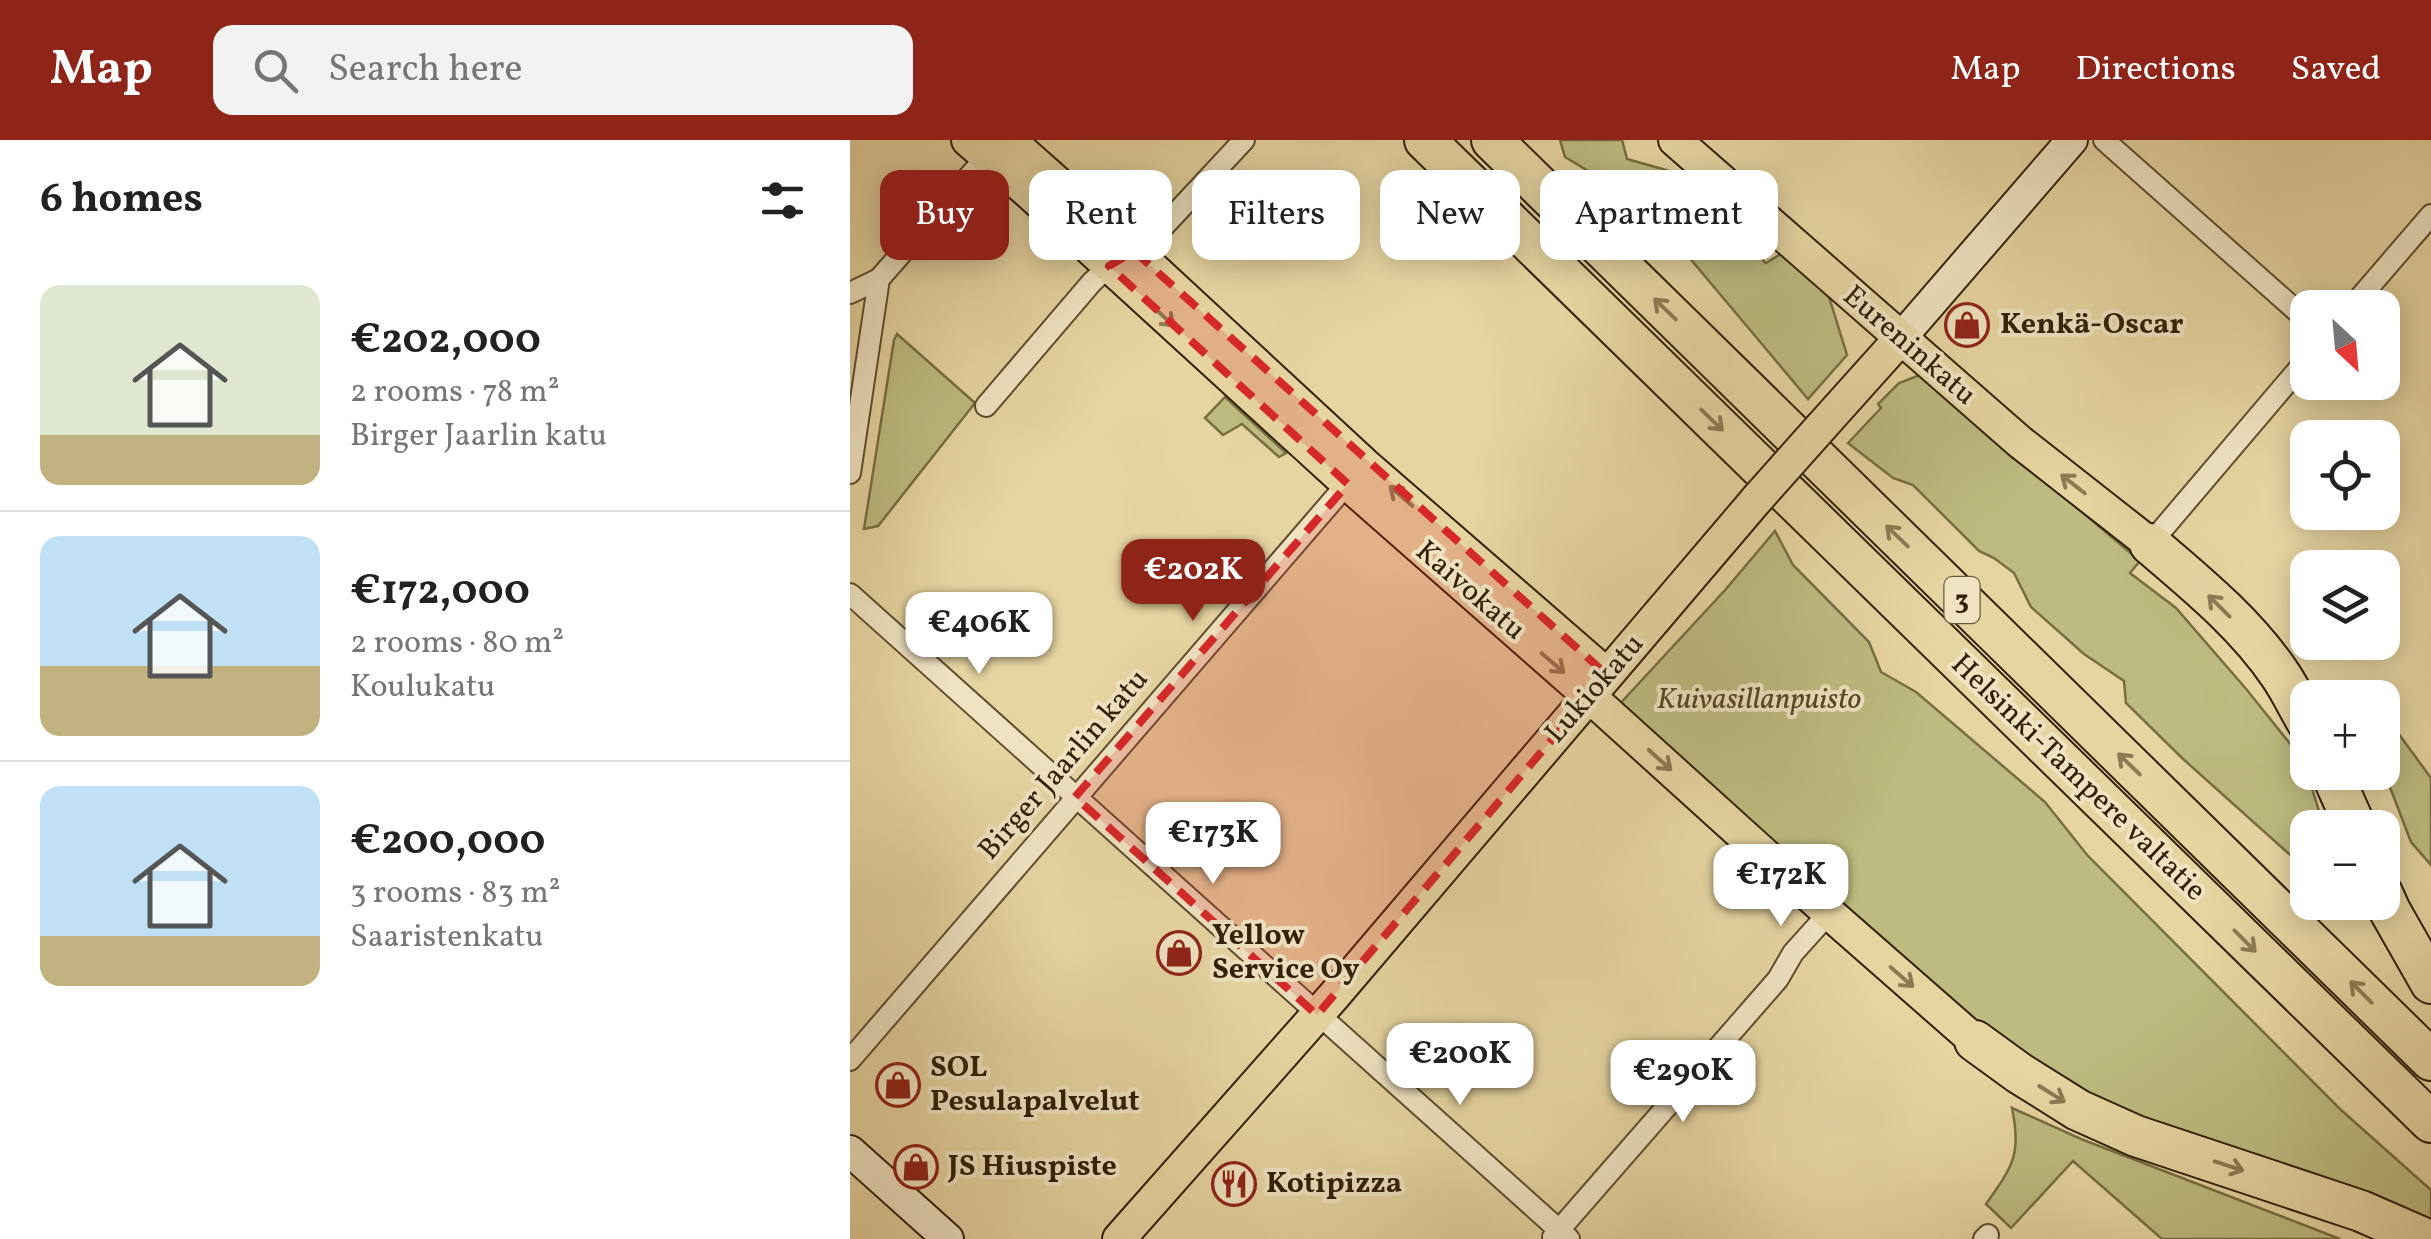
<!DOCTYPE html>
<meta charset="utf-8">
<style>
:root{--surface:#fff;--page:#f2f2f2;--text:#222;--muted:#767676;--line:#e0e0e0;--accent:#8f2418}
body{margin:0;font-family:Vollkorn,serif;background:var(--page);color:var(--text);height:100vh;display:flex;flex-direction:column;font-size:38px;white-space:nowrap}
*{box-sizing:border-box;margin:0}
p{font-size:32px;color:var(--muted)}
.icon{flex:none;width:55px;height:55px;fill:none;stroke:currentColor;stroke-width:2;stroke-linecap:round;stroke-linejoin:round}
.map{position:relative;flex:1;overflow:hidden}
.panel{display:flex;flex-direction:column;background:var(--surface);width:850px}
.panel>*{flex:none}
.banner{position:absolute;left:30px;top:30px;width:950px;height:90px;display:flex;gap:20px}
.needle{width:65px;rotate:154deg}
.buttons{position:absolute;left:1440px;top:150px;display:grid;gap:20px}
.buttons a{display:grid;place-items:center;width:110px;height:110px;border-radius:20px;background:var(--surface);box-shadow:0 5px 25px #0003;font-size:50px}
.price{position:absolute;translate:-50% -85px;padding:0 22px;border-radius:20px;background:#fff;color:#222;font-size:32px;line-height:65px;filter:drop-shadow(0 2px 5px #0008)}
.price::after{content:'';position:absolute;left:50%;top:60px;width:30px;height:22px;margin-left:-15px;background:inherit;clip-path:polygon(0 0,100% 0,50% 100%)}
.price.selected{background:var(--accent);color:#fff}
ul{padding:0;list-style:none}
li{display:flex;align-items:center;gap:30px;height:250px;padding:0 40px}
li+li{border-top:2px solid var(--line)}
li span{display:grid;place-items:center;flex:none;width:280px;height:200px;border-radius:20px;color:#555}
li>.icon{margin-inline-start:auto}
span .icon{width:120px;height:120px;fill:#fffc;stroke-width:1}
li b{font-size:42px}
h2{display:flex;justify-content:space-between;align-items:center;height:120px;padding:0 40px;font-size:42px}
.tag{padding:0 35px;border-radius:20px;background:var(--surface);box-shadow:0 5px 25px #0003;font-size:35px;line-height:90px}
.tag.selected{background:var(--accent);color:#fff}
header{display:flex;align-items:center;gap:60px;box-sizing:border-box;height:140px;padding:0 50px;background:var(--accent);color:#fff}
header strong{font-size:48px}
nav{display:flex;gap:55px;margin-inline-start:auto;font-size:35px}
.search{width:700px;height:90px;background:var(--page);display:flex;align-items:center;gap:25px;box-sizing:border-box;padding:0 35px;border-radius:20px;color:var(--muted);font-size:38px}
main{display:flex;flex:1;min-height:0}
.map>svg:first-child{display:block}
.green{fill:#bdbb7f;stroke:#776e42;stroke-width:2.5}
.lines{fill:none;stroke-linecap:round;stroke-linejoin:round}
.street-casing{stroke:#5e4d2d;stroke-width:24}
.secondary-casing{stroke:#312006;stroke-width:34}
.primary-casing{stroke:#312006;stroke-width:36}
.highway-casing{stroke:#312006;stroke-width:44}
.street{stroke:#efe3c2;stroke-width:20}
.secondary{stroke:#efe3c2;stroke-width:30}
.primary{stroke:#e6d4a1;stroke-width:32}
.highway{stroke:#e6d4a1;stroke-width:40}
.primary-bridge-casing{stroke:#312006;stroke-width:36;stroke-linecap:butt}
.primary-bridge{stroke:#e6d4a1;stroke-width:32}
.oneway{stroke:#8c7a54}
.marked{fill:#d62828;fill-opacity:0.2;stroke:#d62828;stroke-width:8;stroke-dasharray:20 12;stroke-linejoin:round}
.labels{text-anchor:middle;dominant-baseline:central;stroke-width:8;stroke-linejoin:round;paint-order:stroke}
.shield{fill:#efe3c2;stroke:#6a5a3e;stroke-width:2.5}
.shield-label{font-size:28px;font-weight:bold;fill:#312006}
.poi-label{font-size:30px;font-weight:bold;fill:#312006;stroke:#efe3c2;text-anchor:start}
.street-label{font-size:30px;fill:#312006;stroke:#efe3c2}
.park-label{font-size:30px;font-style:italic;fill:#544724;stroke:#efe3c2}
</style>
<header>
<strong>Map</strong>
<div class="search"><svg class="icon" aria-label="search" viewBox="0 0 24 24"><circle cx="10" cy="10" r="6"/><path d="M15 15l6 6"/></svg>Search here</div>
<nav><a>Map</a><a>Directions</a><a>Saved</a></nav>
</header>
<main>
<section class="panel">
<h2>6 homes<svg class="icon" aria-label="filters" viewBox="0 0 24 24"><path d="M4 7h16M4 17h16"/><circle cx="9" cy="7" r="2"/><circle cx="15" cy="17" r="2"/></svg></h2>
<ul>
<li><span style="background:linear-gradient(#dfe7d0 75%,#c2b280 0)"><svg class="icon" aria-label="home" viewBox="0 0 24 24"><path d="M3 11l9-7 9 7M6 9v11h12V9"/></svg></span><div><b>€202,000</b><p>2 rooms · 78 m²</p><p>Birger Jaarlin katu</p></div></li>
<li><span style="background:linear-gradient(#bfe0f5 65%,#c2b280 0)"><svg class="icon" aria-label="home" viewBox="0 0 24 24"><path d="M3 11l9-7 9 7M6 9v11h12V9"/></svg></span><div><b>€172,000</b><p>2 rooms · 80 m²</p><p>Koulukatu</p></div></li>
<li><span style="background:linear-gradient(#bfe0f5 75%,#c2b280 0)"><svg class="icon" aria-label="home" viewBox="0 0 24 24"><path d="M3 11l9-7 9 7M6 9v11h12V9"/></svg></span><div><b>€200,000</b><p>3 rooms · 83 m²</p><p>Saaristenkatu</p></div></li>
</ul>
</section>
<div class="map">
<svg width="1581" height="1099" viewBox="0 0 1581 1099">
<rect width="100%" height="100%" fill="#e6d4a1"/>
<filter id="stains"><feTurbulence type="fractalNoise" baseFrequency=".002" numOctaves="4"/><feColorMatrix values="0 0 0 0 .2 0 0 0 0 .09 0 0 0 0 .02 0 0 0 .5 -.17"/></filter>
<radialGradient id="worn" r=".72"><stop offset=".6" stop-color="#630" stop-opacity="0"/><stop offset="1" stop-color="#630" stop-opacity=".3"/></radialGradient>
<path class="green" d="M710 0H772L777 19 823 32 826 57 840 71 867 73 880 70 887 99 916 123 934 112 979 157 997 215 958 259 796 66 715 17Z
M47 194 125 263 28 386 14 389 44 200Z
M1070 235 1290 421 1280 433 1326 468 1397 550 1453 620 1474 687 1458 688 1457 730 1332 618 1276 563 1274 541 1234 514 1181 467 1164 433 1144 418 1129 411 1063 345 1043 338 998 303 1031 268 1028 264 1049 243Z
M375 257 436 313 429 317 392 284 373 295 355 278Z
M925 391 943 425 1019 502 1031 532 1066 552 1195 662 1238 716 1490 969 1581 1050V1088L1295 985 1153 907 768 566 876 449Z
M1532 571 1581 638V725L1561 702 1533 629Z
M1162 968 1231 999 1490 1099H1312L1223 1021 1161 1088 1136 1064C1162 1027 1172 1015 1162 968Z"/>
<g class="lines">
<g class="street-casing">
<path id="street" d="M1254 0 1458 181
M0 153 29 139 137 16
M1501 168 1581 75
M136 266 242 142 259 126 301 100 394 0
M0 333 29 139
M1300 404 1458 218
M0 454 719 1099
M0 920 503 337
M703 1097 928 839 943 813 979 773
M1134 1099 1138 1095"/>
</g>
<g class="secondary-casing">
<path id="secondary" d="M1050 199 1222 0
M0 1011 98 1099"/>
</g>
<g class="primary-casing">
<path id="primary" d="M118 0 174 48 498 344 738 555 979 773 1125 901
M159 0 284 111 514 324 757 535
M825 0 1170 302 1300 404
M972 286 1050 199
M269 1099 483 857 907 359"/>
</g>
<g class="highway-casing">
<path id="highway" d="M575 0 1581 982
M642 0 1581 920
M1300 404C1347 444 1397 485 1431 536 1441 551 1449 568 1458 583
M1481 632 1506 688
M1532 753 1540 771 1581 843
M1125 901 1169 933 1228 970 1286 996 1511 1071 1575 1099"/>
</g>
<use href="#street" class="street"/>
<use href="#secondary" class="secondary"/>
<use href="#primary" class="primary"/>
<use href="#highway" class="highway"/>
<g class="primary-bridge-casing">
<path id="primary-bridge" d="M907 359 972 286"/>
</g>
<use href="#primary-bridge" class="primary-bridge"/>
</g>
<defs><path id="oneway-shaft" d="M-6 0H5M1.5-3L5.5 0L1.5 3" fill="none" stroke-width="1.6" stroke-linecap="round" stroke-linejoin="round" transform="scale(2.5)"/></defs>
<g class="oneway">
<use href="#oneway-shaft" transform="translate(815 169) rotate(-136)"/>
<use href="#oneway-shaft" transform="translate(313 176) rotate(42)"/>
<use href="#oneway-shaft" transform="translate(862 280) rotate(44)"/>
<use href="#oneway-shaft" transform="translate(1223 344) rotate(-142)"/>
<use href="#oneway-shaft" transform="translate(551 356) rotate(-139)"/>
<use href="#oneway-shaft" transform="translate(1047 396) rotate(-136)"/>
<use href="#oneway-shaft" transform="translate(1369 466) rotate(-135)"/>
<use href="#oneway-shaft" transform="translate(703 523) rotate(41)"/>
<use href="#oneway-shaft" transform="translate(810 620) rotate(42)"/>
<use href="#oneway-shaft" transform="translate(1279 624) rotate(-136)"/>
<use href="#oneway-shaft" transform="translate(1395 801) rotate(45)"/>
<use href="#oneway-shaft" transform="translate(1052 837) rotate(41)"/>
<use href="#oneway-shaft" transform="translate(1511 852) rotate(-135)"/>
<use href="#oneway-shaft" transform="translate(1202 954) rotate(32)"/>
<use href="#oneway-shaft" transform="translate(1379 1026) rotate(18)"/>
</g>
<path class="marked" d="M284 111 757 535 467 875 225 657 498 344 259 126Z"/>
<defs>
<g id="shop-ring" transform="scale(2.25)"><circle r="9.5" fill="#efe3c2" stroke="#8f2418" stroke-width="1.5"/><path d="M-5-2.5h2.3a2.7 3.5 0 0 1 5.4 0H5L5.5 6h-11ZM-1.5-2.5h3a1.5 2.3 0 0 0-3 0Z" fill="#8f2418"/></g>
<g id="restaurant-ring" transform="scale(2.25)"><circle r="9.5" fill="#efe3c2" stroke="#8f2418" stroke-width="1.5"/><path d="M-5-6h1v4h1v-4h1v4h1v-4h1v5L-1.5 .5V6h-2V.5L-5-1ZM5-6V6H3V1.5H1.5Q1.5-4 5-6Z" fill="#8f2418"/></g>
</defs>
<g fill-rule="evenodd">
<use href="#shop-ring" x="1117" y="185"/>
<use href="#shop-ring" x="329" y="813"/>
<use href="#shop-ring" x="48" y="945"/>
<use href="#shop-ring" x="66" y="1027"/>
<use href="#restaurant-ring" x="384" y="1044"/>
</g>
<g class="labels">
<rect class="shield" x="1094.5" y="437" width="35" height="46" rx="8"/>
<g class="shield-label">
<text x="1112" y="460">3</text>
</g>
<g class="poi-label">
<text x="1150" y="185">Kenkä-Oscar</text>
<text x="362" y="796">Yellow<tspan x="362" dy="34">Service Oy</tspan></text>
<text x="80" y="928">SOL<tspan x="80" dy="34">Pesulapalvelut</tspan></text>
<text x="98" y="1027">JS Hiuspiste</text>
<text x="416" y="1044">Kotipizza</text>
</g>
<g class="street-label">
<text transform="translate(1059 206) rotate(41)">Eureninkatu</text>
<text transform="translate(620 451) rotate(41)">Kaivokatu</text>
<text transform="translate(745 549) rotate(-49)">Lukiokatu</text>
<text transform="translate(214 625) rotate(-49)">Birger Jaarlin katu</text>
<text transform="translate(1228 638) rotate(44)">Helsinki-Tampere valtatie</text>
</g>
<g class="park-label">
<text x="909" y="560">Kuivasillanpuisto</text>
</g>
</g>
<rect width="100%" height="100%" filter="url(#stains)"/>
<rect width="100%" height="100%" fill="url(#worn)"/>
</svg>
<div class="buttons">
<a><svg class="needle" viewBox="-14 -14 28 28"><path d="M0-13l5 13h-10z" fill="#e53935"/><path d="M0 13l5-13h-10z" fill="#767676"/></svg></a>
<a><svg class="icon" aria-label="locate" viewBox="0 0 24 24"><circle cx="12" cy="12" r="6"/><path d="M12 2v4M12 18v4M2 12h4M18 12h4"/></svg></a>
<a><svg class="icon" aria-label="layers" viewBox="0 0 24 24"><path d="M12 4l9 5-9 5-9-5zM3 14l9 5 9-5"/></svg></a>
<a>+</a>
<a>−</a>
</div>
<b class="price selected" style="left:343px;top:484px">€202K</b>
<b class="price" style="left:129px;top:537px">€406K</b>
<b class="price" style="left:363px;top:747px">€173K</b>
<b class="price" style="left:931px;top:789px">€172K</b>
<b class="price" style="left:610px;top:968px">€200K</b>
<b class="price" style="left:833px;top:985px">€290K</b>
<div class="banner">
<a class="tag selected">Buy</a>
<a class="tag">Rent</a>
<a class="tag">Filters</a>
<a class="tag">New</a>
<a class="tag">Apartment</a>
</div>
</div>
</main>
